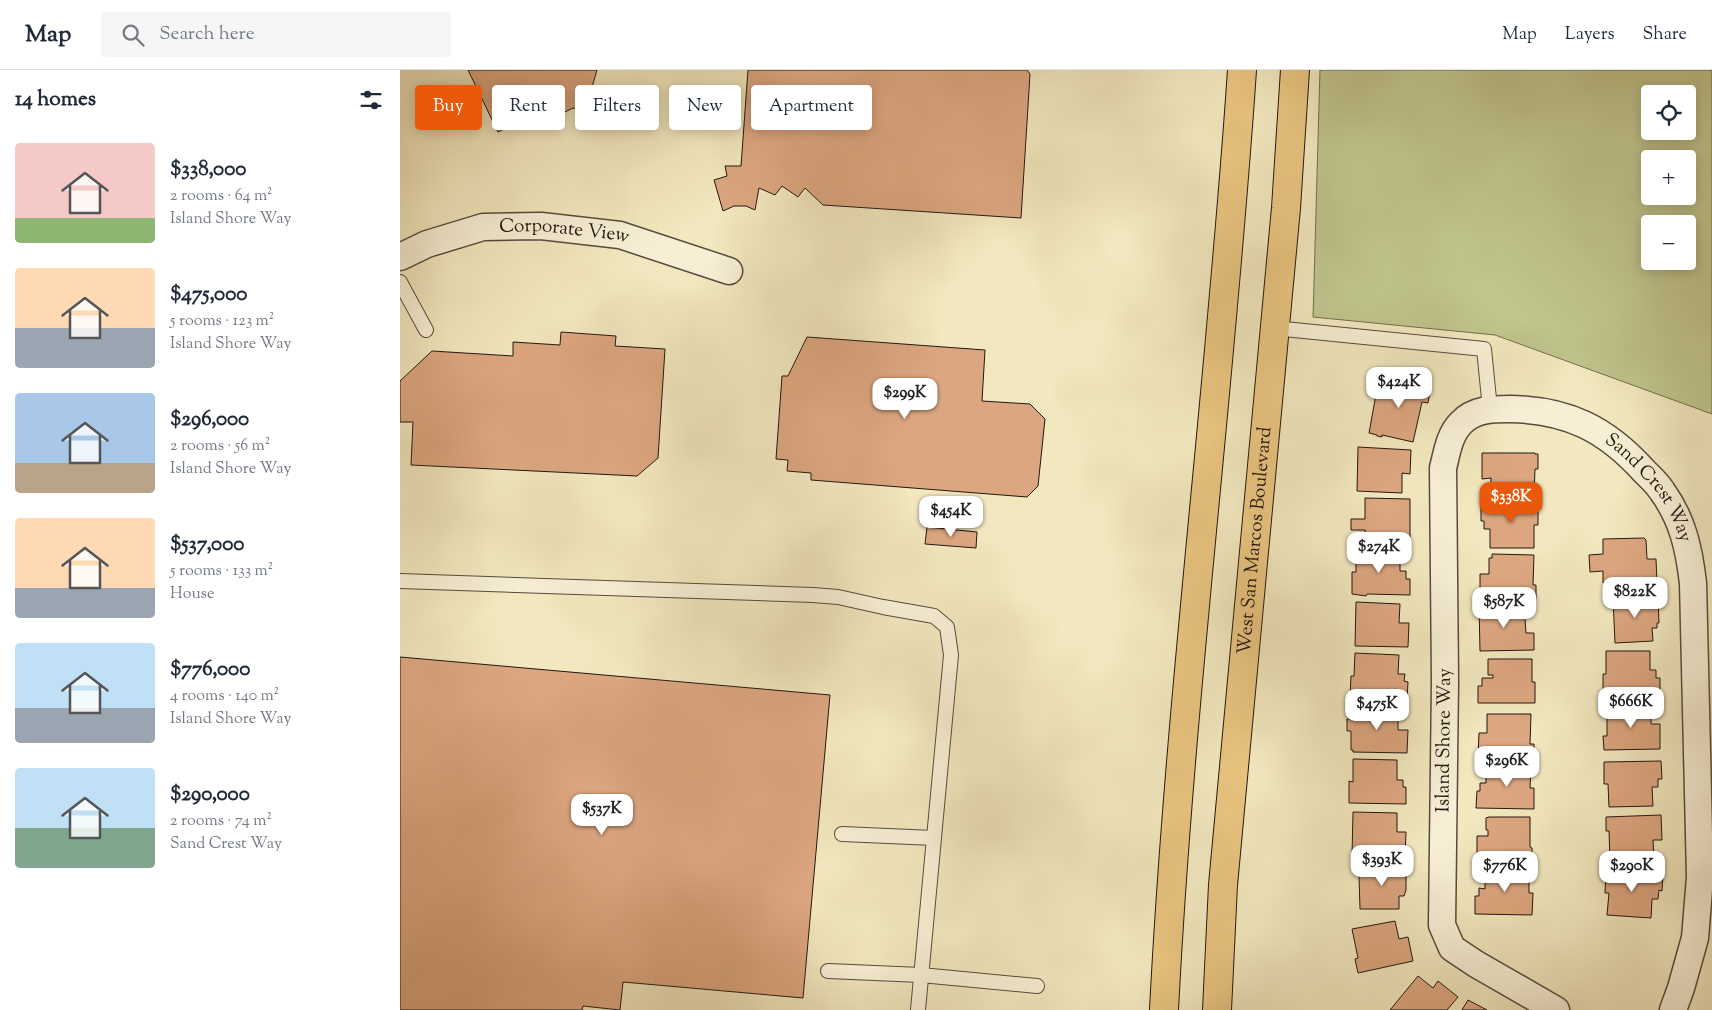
<!DOCTYPE html>
<meta charset="utf-8">
<style>
:root{--surface:#fff;--page:#f6f6f7;--text:#1f2937;--muted:#747a83;--line:#e0e1e3;--accent:#ea580c}
body{margin:0;font-family:"Sorts Mill Goudy",serif;background:var(--page);color:var(--text);height:100vh;display:flex;flex-direction:column;font-size:19px;white-space:nowrap}
*{box-sizing:border-box;margin:0}
p{font-size:16px;color:var(--muted)}
.icon{flex:none;width:28px;height:28px;fill:none;stroke:currentColor;stroke-width:2;stroke-linecap:round;stroke-linejoin:round}
.map{position:relative;flex:1;overflow:hidden}
.details{display:flex;flex-direction:column;background:var(--surface);width:400px}
.details>*{flex:none}
.hud{position:absolute;left:15px;top:15px;width:475px;height:45px;display:flex;gap:10px}
.tools{position:absolute;left:1241px;top:15px;display:grid;gap:10px}
.tools a{display:grid;place-items:center;width:55px;height:55px;border-radius:5px;background:var(--surface);box-shadow:0 2px 12px #0003;font-size:25px}
.price{position:absolute;translate:-50% -42px;padding:0 11px;border-radius:10px;background:#fff;color:#222;font-size:16px;line-height:32px;filter:drop-shadow(0 1px 2px #0008)}
.price::after{content:'';position:absolute;left:50%;top:30px;width:15px;height:11px;margin-left:-8px;background:inherit;clip-path:polygon(0 0,100% 0,50% 100%)}
.price.on{background:var(--accent);color:#fff}
ul{padding:0;list-style:none}
li{display:flex;align-items:center;gap:15px;height:125px;padding:0 15px}
li span{display:grid;place-items:center;flex:none;width:140px;height:100px;border-radius:5px;color:#555}
li>.icon{margin-inline-start:auto}
span .icon{width:60px;height:60px;fill:#fffc;stroke-width:1}
li b{font-size:21px}
h2{display:flex;justify-content:space-between;align-items:center;height:60px;padding:0 15px;font-size:21px}
.chip{padding:0 18px;border-radius:5px;background:var(--surface);box-shadow:0 2px 12px #0003;font-size:18px;line-height:45px}
.chip.on{background:var(--accent);color:#fff}
header{display:flex;align-items:center;gap:30px;box-sizing:border-box;height:70px;padding:0 25px;background:var(--surface);border-bottom:1px solid var(--line)}
header strong{font-size:24px}
nav{display:flex;gap:28px;margin-inline-start:auto;font-size:18px}
.search{width:350px;height:45px;background:var(--page);display:flex;align-items:center;gap:12px;box-sizing:border-box;padding:0 18px;border-radius:5px;color:var(--muted);font-size:19px}
main{display:flex;flex:1;min-height:0}
.map>svg:first-child{display:block}
.green{fill:#c0c48d;stroke:#726e4f;fill-rule:evenodd}
.building{fill:#dca680;stroke:#231711}
.lines{fill:none;stroke-linecap:round;stroke-linejoin:round}
.service-casing{stroke:#574b3c;stroke-width:16}
.minor-casing{stroke:#574b3c;stroke-width:29}
.primary-casing{stroke:#231711;stroke-width:30}
.service{stroke:#f7efd5;stroke-width:14}
.minor{stroke:#f7efd5;stroke-width:26}
.primary{stroke:#e9c47f;stroke-width:28}
.labels{text-anchor:middle;dominant-baseline:central;stroke-width:4.5;stroke-linejoin:round;paint-order:stroke}
.street-label{font-size:19px;fill:#231711;stroke:#f7efd5}
</style>
<header>
<strong>Map</strong>
<div class="search"><svg class="icon" aria-label="search" viewBox="0 0 24 24"><circle cx="10" cy="10" r="6"/><path d="M15 15l6 6"/></svg>Search here</div>
<nav><a>Map</a><a>Layers</a><a>Share</a></nav>
</header>
<main>
<section class="details">
<h2>14 homes<svg class="icon" aria-label="filters" viewBox="0 0 24 24"><path d="M4 7h16M4 17h16"/><circle cx="9" cy="7" r="2"/><circle cx="15" cy="17" r="2"/></svg></h2>
<ul>
<li><span style="background:linear-gradient(#f6c9c9 75%,#8fb573 0)"><svg class="icon" aria-label="home" viewBox="0 0 24 24"><path d="M3 11l9-7 9 7M6 9v11h12V9"/></svg></span><div><b>$338,000</b><p>2 rooms · 64 m²</p><p>Island Shore Way</p></div></li>
<li><span style="background:linear-gradient(#ffd9b3 60%,#9aa5b1 0)"><svg class="icon" aria-label="home" viewBox="0 0 24 24"><path d="M3 11l9-7 9 7M6 9v11h12V9"/></svg></span><div><b>$475,000</b><p>5 rooms · 123 m²</p><p>Island Shore Way</p></div></li>
<li><span style="background:linear-gradient(#a9c7e8 70%,#b9a48a 0)"><svg class="icon" aria-label="home" viewBox="0 0 24 24"><path d="M3 11l9-7 9 7M6 9v11h12V9"/></svg></span><div><b>$296,000</b><p>2 rooms · 56 m²</p><p>Island Shore Way</p></div></li>
<li><span style="background:linear-gradient(#ffd9b3 70%,#9aa5b1 0)"><svg class="icon" aria-label="home" viewBox="0 0 24 24"><path d="M3 11l9-7 9 7M6 9v11h12V9"/></svg></span><div><b>$537,000</b><p>5 rooms · 133 m²</p><p>House</p></div></li>
<li><span style="background:linear-gradient(#bfe0f5 65%,#9aa5b1 0)"><svg class="icon" aria-label="home" viewBox="0 0 24 24"><path d="M3 11l9-7 9 7M6 9v11h12V9"/></svg></span><div><b>$776,000</b><p>4 rooms · 140 m²</p><p>Island Shore Way</p></div></li>
<li><span style="background:linear-gradient(#bfe0f5 60%,#7fa58c 0)"><svg class="icon" aria-label="home" viewBox="0 0 24 24"><path d="M3 11l9-7 9 7M6 9v11h12V9"/></svg></span><div><b>$290,000</b><p>2 rooms · 74 m²</p><p>Sand Crest Way</p></div></li>
</ul>
</section>
<div class="map">
<svg width="1312" height="940" viewBox="0 0 1312 940">
<rect width="100%" height="100%" fill="#f2e7be"/>
<filter id="stains"><feTurbulence type="fractalNoise" baseFrequency=".004" numOctaves="4"/><feColorMatrix values="0 0 0 0 .2 0 0 0 0 .09 0 0 0 0 .02 0 0 0 .5 -.17"/></filter>
<radialGradient id="worn" r=".72"><stop offset=".6" stop-color="#630" stop-opacity="0"/><stop offset="1" stop-color="#630" stop-opacity=".3"/></radialGradient>
<path class="green" d="M920 0H1312V344L1095 265 913 247ZM1250 24H1288V61H1250ZM1250 89H1288V126H1250ZM1250 154H1288V191H1250Z"/>
<path class="building" d="M68 0H197L185 41 173 38 134 57 128 47 98 62Z
M348 0H627L630 4 621 148 423 135 405 118 398 127 382 116 375 125 359 118 355 140 346 136H334L323 141 314 110 327 106 325 96H341Z
M161 262 216 266 215 276 265 279 258 388 237 406 11 395 13 352H0V311L32 281 113 286V272L160 275Z
M407 267 585 280 582 331 630 334 645 349 638 416 627 427 411 410V403L387 401 388 390 376 389 382 306H388Z
M991 307 1031 314 1028 333 1022 332 1013 372 982 365V367L977 366V365L969 363 977 319 989 321Z
M958 377 1011 380 1010 404 1002 403V423L957 421Z
M1082 383H1135V384H1138V399H1135L1134 427H1090L1091 408 1082 409Z
M965 428 1010 429V475L965 473V460H951V449H965Z
M1105 433 1138 434V455H1134V478H1090V459H1084V451H1081V434Z
M527 457 577 462 576 478 525 474Z
M1244 468 1246 470 1247 489H1256L1257 513H1203V501L1190 502 1189 485 1203 484V469Z
M956 480 1000 481V501H1006V509H1010V525L967 524 966 526 952 524V502H956Z
M1092 484 1134 485 1133 515H1136V529H1080V504H1089V488H1092Z
M1243 527V529L1258 528 1259 553H1257V558H1252L1253 571 1215 573 1213 528Z
M956 532 1000 534 999 553H1009L1008 577 955 576Z
M1124 535 1126 563H1134V580L1080 581 1079 536Z
M1206 581H1250V600H1256V608H1260V626H1203V604H1206Z
M955 583 999 585 998 604H1005L1004 611 1008 612 1007 629 950 628 951 606H954Z
M0 587 430 625 403 928 223 912 220 940 183 936 182 940H0Z
M1088 589H1132V612H1135V633H1078V616H1082V608H1093V605H1088Z
M1207 635 1251 636V654H1260V679L1204 680 1203 666H1207Z
M954 638 998 639V660H1008L1007 683 953 682V680H951V661H947V649H951L952 640H954Z
M1087 644H1131L1130 674H1134V689L1078 687 1079 663H1087Z
M953 689 997 690V710H1003V717H1006V734L949 733V711L953 712Z
M1261 691 1262 709H1258V717H1252L1253 736 1209 737 1208 714H1204V692Z
M1086 694 1131 695 1130 718H1134V739L1076 738 1077 721H1080V713H1086Z
M953 742 997 743V762H1006L1005 787 952 786Z
M1261 745 1262 770H1253L1254 789 1210 790 1209 761H1206V747Z
M1089 747H1130V777L1132 778V791H1077V766H1088V760H1086V748Z
M961 795 1006 796V820L1004 826H999V839H960L959 807 960 806Z
M1085 799 1129 800V823H1133L1132 845 1075 844V826H1079V818L1085 819Z
M1206 801 1263 804 1262 821 1259 820 1258 829H1252L1251 848 1207 845 1209 823H1205Z
M995 851 999 869 1008 867 1013 891 958 903 955 889 958 888 952 859Z
M1018 906 1033 918 1038 911 1058 927 1047 940H990Z
M1068 930 1087 940H1062Z"/>
<g class="lines">
<g class="service-casing">
<path id="service" d="M0 212 26 260
M874 258 1084 279 1090 339
M0 511 413 525 438 527 483 537 534 546 547 557 551 585 518 940
M442 764 534 768
M428 901 521 905 637 916"/>
</g>
<g class="minor-casing">
<g id="minor">
<path id="s1" d="M0 187 27 174 83 157 141 156 220 165 329 201"/>
<path id="s2" d="M1156 940 1076 894 1052 878 1042 855 1045 612 1043 398C1047 383 1049 365 1061 353 1074 339 1092 339 1110 339 1168 340 1206 359 1244 401 1250 407 1257 413 1262 421 1283 450 1289 479 1293 513L1300 807 1295 868 1281 918 1273 940"/>
</g>
</g>
<g class="primary-casing">
<g id="primary">
<path d="M764 940C780 626 821 314 842 0"/>
<path id="s3" d="M817 940 823 815 886 138 895 0"/>
</g>
</g>
<use href="#service" class="service"/>
<use href="#minor" class="minor"/>
<use href="#primary" class="primary"/>
</g>
<g class="labels">
<g class="street-label">
<text stroke="none"><textPath href="#s1" startOffset="170">Corporate View</textPath></text>
<text stroke="none"><textPath href="#s2" startOffset="874">Sand Crest Way</textPath></text>
<text stroke="none"><textPath href="#s3" startOffset="471">West San Marcos Boulevard</textPath></text>
<text stroke="none"><textPath href="#s2" startOffset="331">Island Shore Way</textPath></text>
</g>
</g>
<rect width="100%" height="100%" filter="url(#stains)"/>
<rect width="100%" height="100%" fill="url(#worn)"/>
</svg>
<div class="tools">
<a><svg class="icon" aria-label="locate" viewBox="0 0 24 24"><circle cx="12" cy="12" r="6"/><path d="M12 2v4M12 18v4M2 12h4M18 12h4"/></svg></a>
<a>+</a>
<a>−</a>
</div>
<b class="price" style="left:999px;top:339px">$424K</b>
<b class="price" style="left:505px;top:350px">$299K</b>
<b class="price on" style="left:1111px;top:454px">$338K</b>
<b class="price" style="left:551px;top:468px">$454K</b>
<b class="price" style="left:979px;top:504px">$274K</b>
<b class="price" style="left:1235px;top:549px">$822K</b>
<b class="price" style="left:1104px;top:559px">$587K</b>
<b class="price" style="left:1231px;top:659px">$666K</b>
<b class="price" style="left:977px;top:661px">$475K</b>
<b class="price" style="left:1107px;top:718px">$296K</b>
<b class="price" style="left:202px;top:766px">$537K</b>
<b class="price" style="left:982px;top:817px">$393K</b>
<b class="price" style="left:1105px;top:823px">$776K</b>
<b class="price" style="left:1232px;top:823px">$290K</b>
<div class="hud">
<a class="chip on">Buy</a>
<a class="chip">Rent</a>
<a class="chip">Filters</a>
<a class="chip">New</a>
<a class="chip">Apartment</a>
</div>
</div>
</main>
